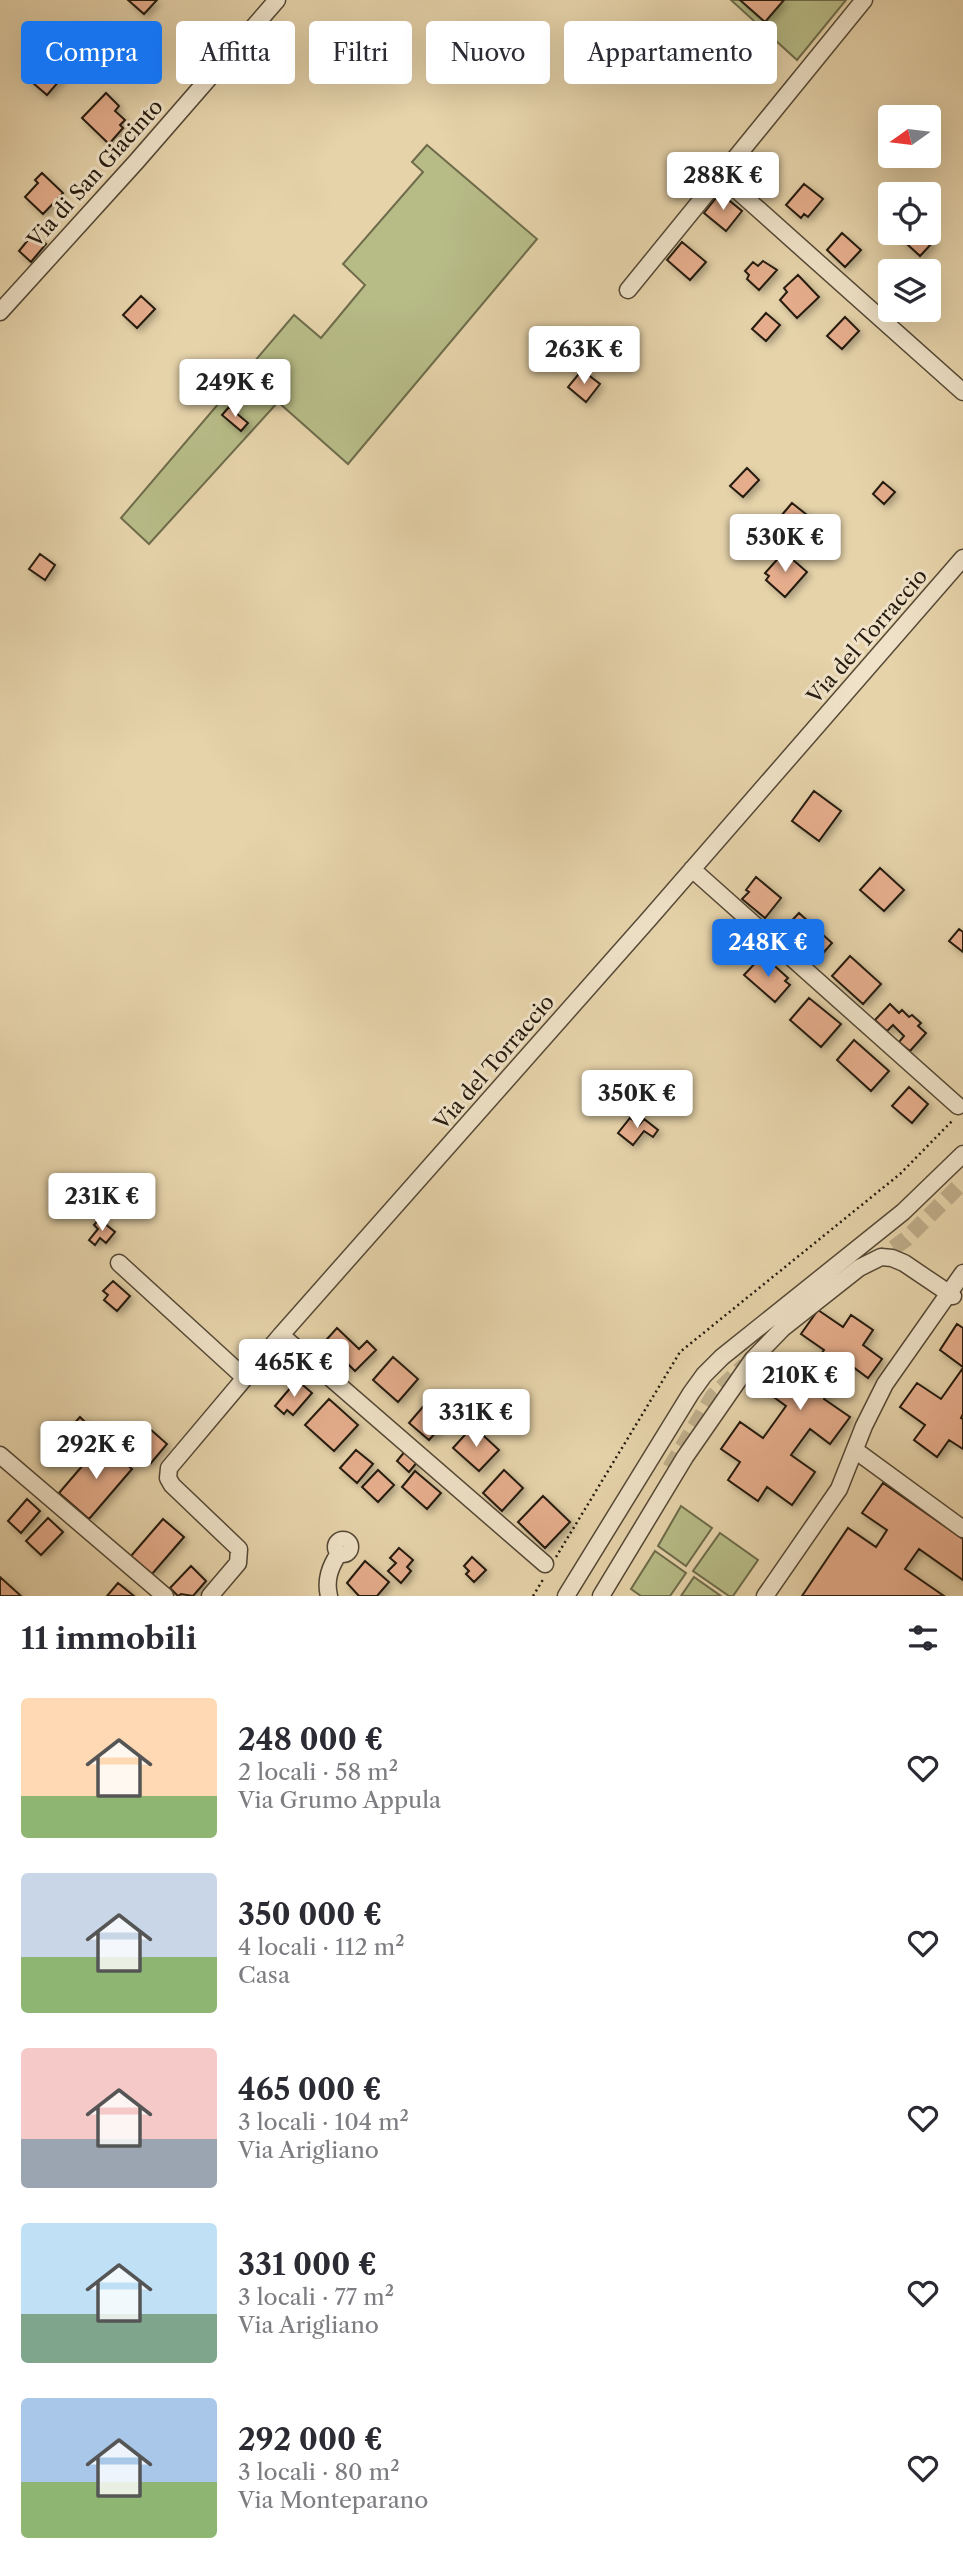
<!DOCTYPE html>
<html lang="it">
<meta charset="utf-8">
<style>
:root{--surface:#fff;--page:#f2f2f3;--text:#2b2b33;--muted:#7c7c81;--accent:#1a73e8}
body{margin:0;font-family:"Libre Caslon Text",serif;background:var(--page);color:var(--text);height:100vh;display:flex;flex-direction:column;font-size:26px;white-space:nowrap}
*{box-sizing:border-box;margin:0}
p{font-size:23px;color:var(--muted)}
.icon{flex:none;width:38px;height:38px;fill:none;stroke:currentColor;stroke-width:2;stroke-linecap:round;stroke-linejoin:round}
.map{position:relative;height:1596px;overflow:hidden}
.panel{display:flex;flex-direction:column;background:var(--surface);flex:1}
.panel>*{flex:none}
.hud{position:absolute;left:21px;top:21px;width:922px;height:63px;display:flex;gap:14px}
.needle{width:46px;rotate:256deg}
.fabs{position:absolute;left:878px;top:105px;display:grid;gap:14px}
.fabs a{display:grid;place-items:center;width:63px;height:63px;border-radius:7px;background:var(--surface);box-shadow:0 7px 28px #0002;font-size:35px}
.price{position:absolute;translate:-50% -60px;padding:0 16px;border-radius:7px;background:#fff;color:#222;font-size:23px;line-height:46px;filter:drop-shadow(0 2px 4px #0008)}
.price::after{content:'';position:absolute;left:50%;top:42px;width:21px;height:16px;margin-left:-10px;background:inherit;clip-path:polygon(0 0,100% 0,50% 100%)}
.price.selected{background:var(--accent);color:#fff}
ul{padding:0;list-style:none}
li{display:flex;align-items:center;gap:21px;height:175px;padding:0 21px}
li span{display:grid;place-items:center;flex:none;width:196px;height:140px;border-radius:7px;color:#555}
li>.icon{margin-inline-start:auto}
span .icon{width:84px;height:84px;fill:#fffc;stroke-width:1}
li b{font-size:30px}
h2{display:flex;justify-content:space-between;align-items:center;height:84px;padding:0 21px;font-size:30px}
.tag{padding:0 24px;border-radius:7px;background:var(--surface);box-shadow:0 7px 28px #0002;font-size:24px;line-height:63px}
.tag.selected{background:var(--accent);color:#fff}
.map>svg:first-child{display:block}
.green{fill:#b7bc87;stroke:#6e6c4b;stroke-width:2}
.building{fill:#e5ad8c;stroke:#251b0f;stroke-width:2;filter:url(#shadow)}
.lines{fill:none;stroke-linecap:round;stroke-linejoin:round}
.minor-tunnel{stroke:#bfae8b;stroke-width:16;stroke-dasharray:16 8;stroke-linecap:butt}
.minor-casing{stroke:#554936;stroke-width:19}
.path{stroke:#251b0f;stroke-width:2.5;stroke-dasharray:2 3.5;stroke-linecap:butt}
.minor{stroke:#efe2c8;stroke-width:16}
.labels{text-anchor:middle;dominant-baseline:central;stroke-width:6;stroke-linejoin:round;paint-order:stroke}
.street-label{font-size:21px;fill:#251b0f;stroke:#efe2c8}
</style>
<div class="map">
<svg width="963" height="1596" viewBox="0 0 963 1596">
<defs>
<filter id="shadow"><feDropShadow dx="3.5" dy="3.5" stdDeviation="3.5" flood-color="#0004"/></filter>
</defs>
<rect width="100%" height="100%" fill="#e6d3aa"/>
<filter id="stains"><feTurbulence type="fractalNoise" baseFrequency=".00286" numOctaves="4"/><feColorMatrix values="0 0 0 0 .2 0 0 0 0 .09 0 0 0 0 .02 0 0 0 .5 -.17"/></filter>
<radialGradient id="worn" r=".72"><stop offset=".6" stop-color="#630" stop-opacity="0"/><stop offset="1" stop-color="#630" stop-opacity=".3"/></radialGradient>
<path class="green" d="M731 0H846L797 60Z
M427 145 537 239 348 464 278 402 149 544 121 518 294 315 321 338 365 285 343 264 423 172 412 162Z
M681 1506 712 1528 686 1566 658 1546Z
M720 1533 758 1560 733 1596H729L693 1571Z
M655 1551 686 1573 670 1596H641L631 1589Z
M694 1577 721 1596H681Z"/>
<path class="building" d="M128 0H157L144 14Z
M740 0H784L765 22Z
M46 55 66 73 47 95 26 77Z
M106 93 119 106 115 111 125 120 120 125 123 128 109 144 82 118Z
M755 154 769 167 752 188 737 175Z
M42 173 63 193 43 214 25 197 38 183 35 180Z
M804 184 823 199 808 217 804 214 801 218 786 205Z
M720 193 742 211 726 231 704 213Z
M842 233 861 250 845 267 827 250Z
M895 233H926L934 241 920 256Z
M33 234 46 244 31 262 19 251Z
M682 242 706 262 690 280 667 260Z
M763 261 777 270 759 290 747 279 749 275 745 271 753 262 758 266Z
M798 275 819 297 797 318 780 300 787 292 784 288Z
M141 296 155 309 137 328 123 315Z
M766 313 780 325 766 341 752 329Z
M845 317 859 331 842 349 827 336Z
M582 370 600 384 586 402 568 387Z
M229 407 248 423 241 431 222 415Z
M747 468 759 480 743 497 730 486Z
M883 482 895 492 884 504 873 494Z
M792 503 822 527 811 541 781 516Z
M784 552 807 572 785 597 766 580 769 576 765 573Z
M40 554 55 565 45 580 29 569Z
M814 791 841 811 819 841 792 821Z
M880 868 904 890 884 911 860 890Z
M756 877 781 898 765 918 742 899 749 892 746 890Z
M799 913 832 943 815 962 781 932Z
M959 929 963 932V952L949 941Z
M850 956 881 984 863 1004 832 976Z
M767 959 788 978 785 981 790 985 775 1002 744 975 758 960 763 964Z
M809 998 841 1024 821 1047 790 1020Z
M890 1004 899 1013 902 1010 909 1017 912 1015 921 1023 918 1026 926 1033 910 1051 899 1042 904 1036 893 1025 887 1031 875 1020Z
M854 1040 889 1071 871 1091 837 1060Z
M909 1087 928 1104 912 1123 892 1106Z
M630 1118 639 1125 644 1119 658 1130 653 1137 644 1131 633 1145 618 1133Z
M99 1219 115 1232 106 1243 100 1238 95 1245 89 1240 98 1229 94 1225Z
M113 1281 130 1296 117 1311 104 1300 108 1295 103 1291Z
M818 1310 843 1327 851 1315 873 1330 863 1345 882 1359 868 1378 849 1364 824 1399 850 1417 830 1444 810 1429 791 1455 815 1472 792 1505 767 1487 758 1501 728 1480 740 1462 721 1449 740 1422 763 1438 786 1406 764 1390 781 1367 802 1382 824 1350 801 1334Z
M957 1324 963 1328V1367L940 1350Z
M337 1328 359 1349 367 1341 376 1350 355 1371 346 1362 340 1368 319 1348Z
M393 1357 418 1379 398 1402 373 1380Z
M963 1368V1414L961 1418 963 1419V1449L949 1440 937 1457 914 1440 925 1425 900 1407 917 1383 941 1399Z
M297 1380 312 1393 293 1415 287 1410 284 1414 275 1406Z
M434 1394 454 1412 429 1440 409 1423Z
M329 1399 358 1425 334 1451 305 1425Z
M80 1417 92 1429 70 1453 58 1441Z
M473 1426 499 1450 479 1471 453 1448Z
M150 1429 167 1444 151 1463 134 1448Z
M102 1443 132 1469 89 1519 59 1493Z
M356 1450 373 1464 357 1483 340 1468Z
M406 1450 418 1461 409 1472 397 1461Z
M378 1470 394 1485 378 1502 362 1487Z
M504 1470 523 1488 502 1511 483 1493Z
M415 1471 441 1493 427 1509 402 1487Z
M883 1483 963 1539V1580L919 1549 905 1569 944 1596H802L848 1528 876 1547 887 1530 862 1513Z
M543 1496 570 1522 545 1548 518 1522Z
M27 1499 40 1511 21 1533 8 1521Z
M48 1518 63 1532 41 1555 26 1541Z
M163 1519 184 1537 152 1574 131 1556Z
M399 1548 413 1560 407 1567 411 1571 401 1583 388 1571 396 1563 390 1558Z
M472 1557 486 1570 474 1582 466 1574 469 1571 464 1566Z
M365 1561 389 1582 377 1596H359L347 1583Z
M191 1566 206 1581 193 1596 181 1594 178 1596 170 1588Z
M0 1577 21 1596H0Z
M118 1583 134 1596H107Z"/>
<g class="lines">
<path class="minor-tunnel" d="M874 1262 906 1239 963 1182
M670 1468 713 1396 745 1365"/>
<g class="minor-casing">
<path id="minor" d="M721 176 963 392
M628 290 864 0
M0 312 136 162 277 0
M692 869 958 1106
M119 1263 245 1378
M281 1335 545 1564
M859 1453 963 1529
M0 1455 165 1596
M336 1547a7 7 0 1 1 14 0a7 7 0 1 1-14 0Z
M210 1596 238 1563 239 1549 172 1485 168 1478 169 1468 281 1335 649 919 963 558
M329 1596C325 1580 330 1567 339 1553
M566 1596 691 1393 704 1375 722 1357 903 1212 963 1154
M601 1596 685 1457 753 1359 783 1328 859 1268 881 1257 892 1258 904 1263 953 1296
M765 1596 839 1489 864 1426 885 1384 963 1273"/>
</g>
<path class="path" d="M556 1557 680 1352 900 1174 953 1120
M533 1596 544 1578"/>
<use href="#minor" class="minor"/>
</g>
<g class="labels">
<g class="street-label">
<text transform="translate(95 173) rotate(-48)">Via di San Giacinto</text>
<text transform="translate(867 636) rotate(-49)">Via del Torraccio</text>
<text transform="translate(494 1062) rotate(-49)">Via del Torraccio</text>
</g>
</g>
<rect width="100%" height="100%" filter="url(#stains)"/>
<rect width="100%" height="100%" fill="url(#worn)"/>
</svg>
<div class="fabs">
<a><svg class="needle" viewBox="-14 -14 28 28"><path d="M0-13l5 13h-10z" fill="#e53935"/><path d="M0 13l5-13h-10z" fill="#7c7c81"/></svg></a>
<a><svg class="icon" aria-label="locate" viewBox="0 0 24 24"><circle cx="12" cy="12" r="6"/><path d="M12 2v4M12 18v4M2 12h4M18 12h4"/></svg></a>
<a><svg class="icon" aria-label="layers" viewBox="0 0 24 24"><path d="M12 4l9 5-9 5-9-5zM3 14l9 5 9-5"/></svg></a>
</div>
<b class="price" style="left:723px;top:212px">288K €</b>
<b class="price" style="left:584px;top:386px">263K €</b>
<b class="price" style="left:235px;top:419px">249K €</b>
<b class="price" style="left:785px;top:574px">530K €</b>
<b class="price selected" style="left:768px;top:979px">248K €</b>
<b class="price" style="left:637px;top:1130px">350K €</b>
<b class="price" style="left:102px;top:1233px">231K €</b>
<b class="price" style="left:294px;top:1399px">465K €</b>
<b class="price" style="left:800px;top:1412px">210K €</b>
<b class="price" style="left:476px;top:1449px">331K €</b>
<b class="price" style="left:96px;top:1481px">292K €</b>
<div class="hud">
<a class="tag selected">Compra</a>
<a class="tag">Affitta</a>
<a class="tag">Filtri</a>
<a class="tag">Nuovo</a>
<a class="tag">Appartamento</a>
</div>
</div>
<section class="panel">
<h2>11 immobili<svg class="icon" aria-label="filters" viewBox="0 0 24 24"><path d="M4 7h16M4 17h16"/><circle cx="9" cy="7" r="2"/><circle cx="15" cy="17" r="2"/></svg></h2>
<ul>
<li><span style="background:linear-gradient(#ffd9b3 70%,#8fb573 0)"><svg class="icon" aria-label="home" viewBox="0 0 24 24"><path d="M3 11l9-7 9 7M6 9v11h12V9"/></svg></span><div><b>248 000 €</b><p>2 locali · 58 m²</p><p>Via Grumo Appula</p></div><svg class="icon" aria-label="heart" viewBox="0 0 24 24"><path d="M12 20l-8-8c-3-5 5-10 8-4 3-6 11-1 8 4z"/></svg></li>
<li><span style="background:linear-gradient(#c9d6e8 60%,#8fb573 0)"><svg class="icon" aria-label="home" viewBox="0 0 24 24"><path d="M3 11l9-7 9 7M6 9v11h12V9"/></svg></span><div><b>350 000 €</b><p>4 locali · 112 m²</p><p>Casa</p></div><svg class="icon" aria-label="heart" viewBox="0 0 24 24"><path d="M12 20l-8-8c-3-5 5-10 8-4 3-6 11-1 8 4z"/></svg></li>
<li><span style="background:linear-gradient(#f6c9c9 65%,#9aa5b1 0)"><svg class="icon" aria-label="home" viewBox="0 0 24 24"><path d="M3 11l9-7 9 7M6 9v11h12V9"/></svg></span><div><b>465 000 €</b><p>3 locali · 104 m²</p><p>Via Arigliano</p></div><svg class="icon" aria-label="heart" viewBox="0 0 24 24"><path d="M12 20l-8-8c-3-5 5-10 8-4 3-6 11-1 8 4z"/></svg></li>
<li><span style="background:linear-gradient(#bfe0f5 65%,#7fa58c 0)"><svg class="icon" aria-label="home" viewBox="0 0 24 24"><path d="M3 11l9-7 9 7M6 9v11h12V9"/></svg></span><div><b>331 000 €</b><p>3 locali · 77 m²</p><p>Via Arigliano</p></div><svg class="icon" aria-label="heart" viewBox="0 0 24 24"><path d="M12 20l-8-8c-3-5 5-10 8-4 3-6 11-1 8 4z"/></svg></li>
<li><span style="background:linear-gradient(#a9c7e8 60%,#8fb573 0)"><svg class="icon" aria-label="home" viewBox="0 0 24 24"><path d="M3 11l9-7 9 7M6 9v11h12V9"/></svg></span><div><b>292 000 €</b><p>3 locali · 80 m²</p><p>Via Monteparano</p></div><svg class="icon" aria-label="heart" viewBox="0 0 24 24"><path d="M12 20l-8-8c-3-5 5-10 8-4 3-6 11-1 8 4z"/></svg></li>
</ul>
</section>
